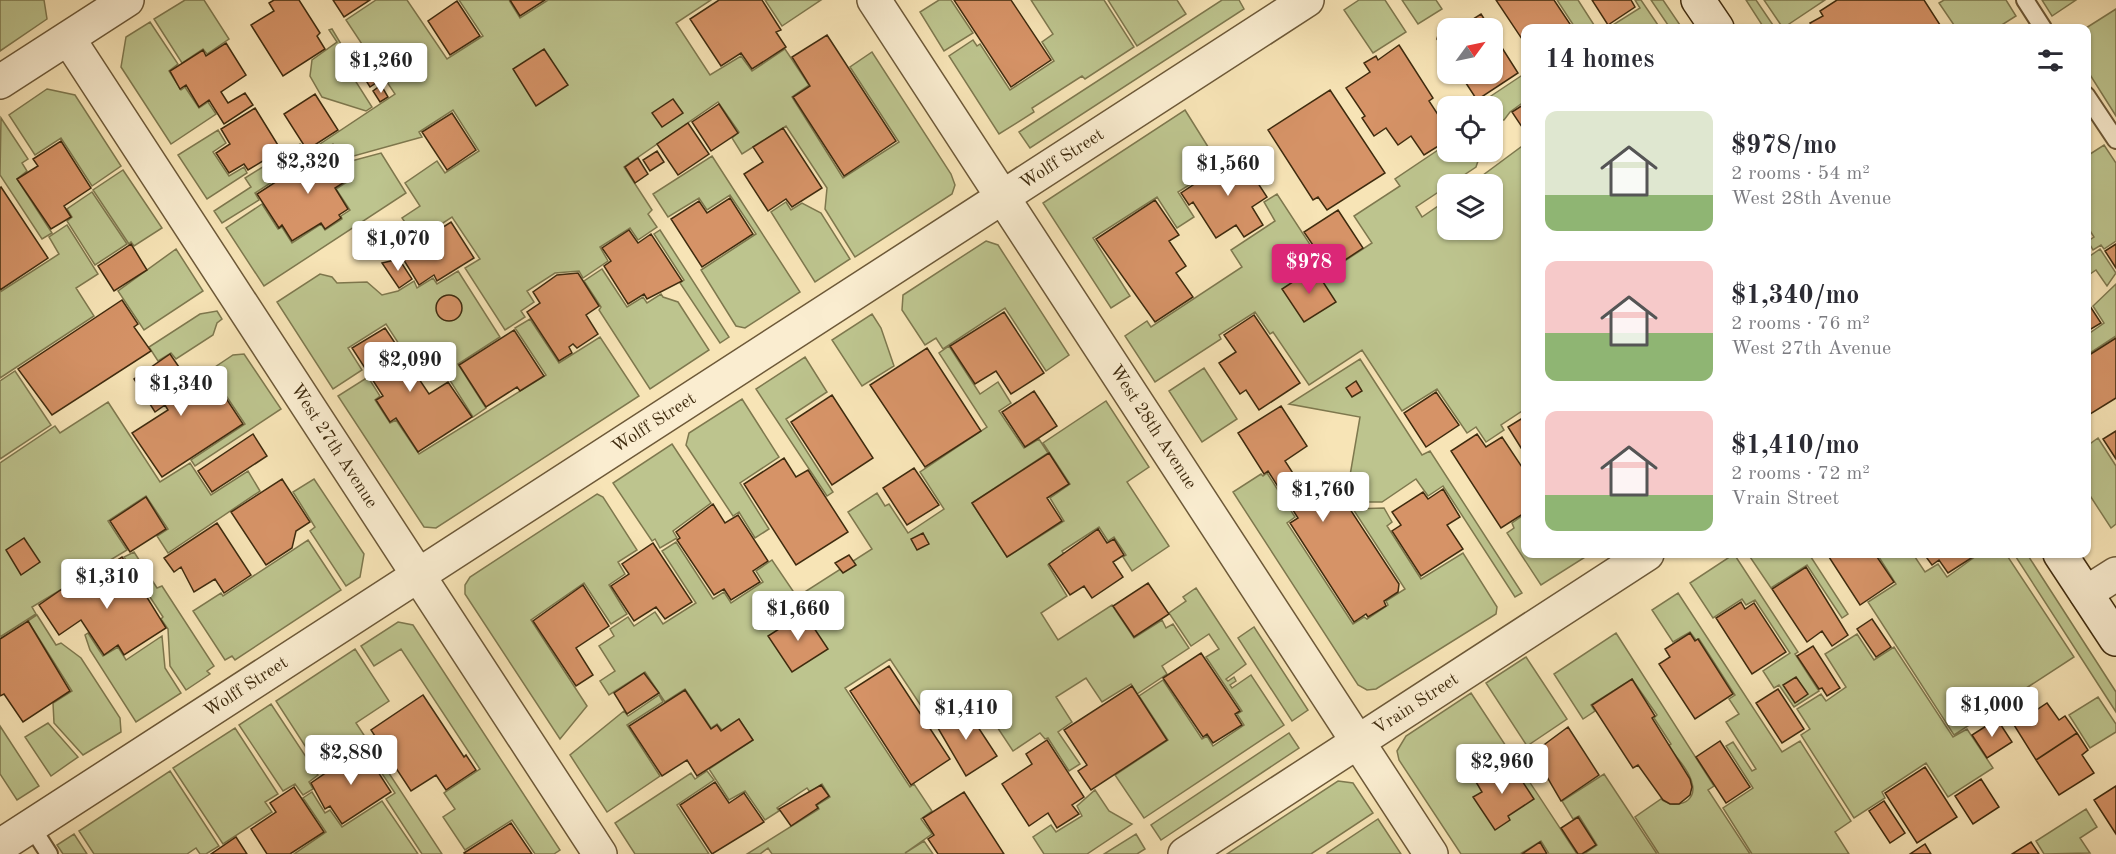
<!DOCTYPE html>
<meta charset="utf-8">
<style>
:root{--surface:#fff;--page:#f7f7f7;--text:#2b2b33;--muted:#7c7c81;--accent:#db2777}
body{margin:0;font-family:"Old Standard TT",serif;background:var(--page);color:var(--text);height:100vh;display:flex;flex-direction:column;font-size:22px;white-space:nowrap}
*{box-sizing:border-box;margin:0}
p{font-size:20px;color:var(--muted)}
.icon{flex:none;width:33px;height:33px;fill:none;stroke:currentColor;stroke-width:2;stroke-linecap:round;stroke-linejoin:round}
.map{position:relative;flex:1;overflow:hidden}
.sheet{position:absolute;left:1521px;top:24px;width:570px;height:534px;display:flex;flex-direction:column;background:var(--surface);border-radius:12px;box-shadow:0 2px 4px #0004}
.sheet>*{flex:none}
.needle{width:39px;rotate:57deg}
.tools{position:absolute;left:1437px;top:18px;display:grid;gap:12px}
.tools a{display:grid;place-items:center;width:66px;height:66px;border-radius:12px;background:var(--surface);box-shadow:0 2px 4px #0004;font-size:30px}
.price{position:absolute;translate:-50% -51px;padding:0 14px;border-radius:6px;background:#fff;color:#222;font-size:20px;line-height:39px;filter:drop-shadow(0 2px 3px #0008)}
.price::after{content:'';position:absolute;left:50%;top:36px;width:18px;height:14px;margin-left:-9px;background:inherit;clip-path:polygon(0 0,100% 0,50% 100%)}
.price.selected{background:var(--accent);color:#fff}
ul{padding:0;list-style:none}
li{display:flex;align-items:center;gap:18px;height:150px;padding:0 24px}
li span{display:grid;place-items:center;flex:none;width:168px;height:120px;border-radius:12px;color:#555}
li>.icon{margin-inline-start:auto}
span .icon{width:72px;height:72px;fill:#fffc;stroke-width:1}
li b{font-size:26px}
h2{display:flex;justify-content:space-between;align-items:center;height:72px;padding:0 24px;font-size:26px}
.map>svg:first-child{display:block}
.green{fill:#bdc48e;stroke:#7e784e;stroke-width:1.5}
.building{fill:#d69367;stroke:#3f2b0e;stroke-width:1.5}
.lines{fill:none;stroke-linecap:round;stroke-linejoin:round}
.lane-casing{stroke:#6d5938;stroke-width:20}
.street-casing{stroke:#6d5938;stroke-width:36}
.secondary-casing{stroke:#3f2b0e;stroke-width:36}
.lane{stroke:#faedd0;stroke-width:16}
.street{stroke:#faedd0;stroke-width:33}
.secondary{stroke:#faedd0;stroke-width:33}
.labels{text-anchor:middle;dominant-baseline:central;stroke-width:4.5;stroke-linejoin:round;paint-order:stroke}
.street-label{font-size:18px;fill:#3f2b0e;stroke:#faedd0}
</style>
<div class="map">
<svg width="2116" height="854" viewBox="0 0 2116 854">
<rect width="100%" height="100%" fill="#f7e4b6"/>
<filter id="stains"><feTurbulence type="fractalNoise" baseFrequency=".00333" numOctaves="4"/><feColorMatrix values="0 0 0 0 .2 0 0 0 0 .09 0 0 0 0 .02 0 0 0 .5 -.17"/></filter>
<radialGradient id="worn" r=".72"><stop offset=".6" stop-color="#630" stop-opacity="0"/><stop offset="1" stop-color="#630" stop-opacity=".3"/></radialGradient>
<path class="green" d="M0 0H44L47 19 0 51Z
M185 0H204L229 39 207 54 203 49 182 63 154 19Z
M376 0H407L447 59 483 36 459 0H509L520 18 548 0H711L676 23 710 75 741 56 752 71 785 49 809 85 792 97 843 178 899 142 850 67 872 52 951 174 955 185 952 194 855 257 825 209 827 188 786 126 742 154 732 138 739 132 718 102 624 167 652 210 648 214 657 227 638 240 630 228 600 247 608 261 583 278 579 271 555 273 527 291 534 302 521 311 525 317 505 330 465 268 480 259 452 217 417 240 402 218 420 206 405 183 437 161 445 173 479 151 453 110 419 132 422 137 343 159 333 144 311 158 308 152 395 94 346 20Z
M765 0H821L782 26Z
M939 0H951L973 33 944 51 920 12Z
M1031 0H1104L1134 47 1085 79 1082 76 1032 108 1034 112 999 134 949 56 973 40 977 46 980 44 1010 90 1054 61 1042 42 1053 34Z
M1108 0H1177L1186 14 1137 46Z
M1222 0H1239L1244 9 1030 148 1019 132Z
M1359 0H1385L1406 32 1373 53 1344 10Z
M1402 0H1436L1442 9 1418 24Z
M1557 0H1578L1596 28H1572L1574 26Z
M1635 0H1641L1660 28H1608L1640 8Z
M1651 0H1663L1682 28H1670Z
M1746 0H1756L1775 28H1764Z
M1764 0H1825L1783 28Z
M1944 0H2006L2016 16 1997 28H1956L1939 3Z
M2042 0H2076L2052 16Z
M2116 9V116L2087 70 2086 28Z
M150 22 178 64 169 71 181 90 185 87 199 108 208 102 216 114 171 144 121 67 126 37Z
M332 29 350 59 344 63 372 107 366 111 322 97 310 76 312 60 337 42 329 30Z
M1524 74 1525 101 1510 112 1504 120H1493L1492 106H1476Z
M47 89 75 95 121 166 92 186 61 138 35 155 9 115Z
M1185 110 1210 150 1208 173 1178 192 1194 217 1177 228 1157 197 1093 238 1130 296 1111 308 1043 203Z
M1 118 28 159 22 163 27 171 17 179 52 233 42 239 0 175Z
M218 130 226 143 213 152 229 176 244 167 247 173 207 199 178 155Z
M300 144 309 158 255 193 259 200 222 223 214 211 251 187 245 178Z
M1447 144 1448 152H1475L1479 158 1476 167 1416 207 1422 217 1447 200 1448 230H1492V184H1471L1525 144V409L1501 425 1504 430 1486 442 1476 427 1467 433 1437 389 1402 411 1362 350 1309 385 1273 332 1270 334 1255 312 1219 335 1221 339 1155 382 1125 336 1147 321 1151 327 1242 267 1231 250 1275 221 1264 202 1277 194 1328 272 1372 243 1354 216 1400 186 1395 179Z
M2104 145 2116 163V241L2104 249 2101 245 2093 250 2088 241 2094 237 2087 226V156Z
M381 153 406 193 264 286 226 228 262 204 278 229 282 227 292 243 321 224 325 230 342 219 341 216 350 210 336 189 353 178 344 163Z
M712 156 800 292 745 328 736 326 701 270 756 234 730 195 707 210 699 198 668 217 653 194Z
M123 170 162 228 134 246 131 242 129 244 93 190Z
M92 192 127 244 95 265 67 221 72 217 67 209Z
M786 202 791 210 802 203 821 213 850 259 815 282 771 212Z
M67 225 98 274 76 288 94 316 0 378V292L59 254 49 237Z
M660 230 729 337 720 343 680 283 684 280 654 234Z
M986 241 998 245 1069 355 1046 371 1005 308 943 349 936 338 925 345 902 310 903 295Z
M176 249 203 291 144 330 118 291Z
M2100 249 2116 273 2107 286 2096 270 2087 276V258Z
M602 269 627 307 643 297 647 303 661 294 663 297 678 302 709 350 650 389 599 310 601 307 584 281Z
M458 271 500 337 458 364 486 408 473 417 446 374 449 372 410 361 386 324 348 348 362 370 333 389 277 302 320 274 332 277 337 283 367 282 382 295 398 291 414 281 417 288 433 278 437 284Z
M2116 284V336L2087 355V335L2104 323 2093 306Z
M217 311 222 319 217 323 213 335 176 359 171 353 158 361 149 347 200 314Z
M872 314 881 328 894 366 862 386 832 340Z
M530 319 559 363 600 337 639 396 436 528 424 527 338 396 368 377 380 396 375 400 390 423 396 420 419 454 546 375 515 328Z
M949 346 980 394 998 382 1011 403 999 411 1024 448 1039 439 1048 453 972 503 1007 557 1064 521 1050 498 1070 484 1043 443 1106 401 1149 467 1127 482 1169 546 1132 571 1123 557 1126 555 1114 537 1108 541 1099 527 1062 551 1064 554 1048 565 1067 596 1041 613 1058 640 1112 605 1134 638 1162 620 1166 628 1173 624 1189 648 1162 666 1167 674 1137 694 1131 684 1102 702 1086 678 1056 697 1072 722 1058 732 1080 764 1069 771 1048 738 1045 739 1040 733 1013 751 976 695 933 724 890 659 845 688 910 787 914 784 932 811 921 819 932 834 905 853 924 841 933 854H772L768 848 760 854H747L819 809 817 805 830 797 822 784 810 792 807 788 777 808 779 811 765 820 745 791 729 800 709 769 753 740 739 719 722 730 717 724 711 728 685 689 665 702 645 672 609 695 600 681 615 671 599 646 614 636 610 629 628 617 634 626 655 612 663 624 696 603 662 551 676 542 713 599 724 592 731 603 763 582 756 571 772 560 797 597 872 549 848 512 877 493 885 506 889 504 908 533 944 509 920 472 987 427 939 353Z
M244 354 281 409 195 466 191 460 245 424 215 379 193 393 191 383 233 355Z
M805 357 827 392 786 419 833 492 827 496 756 389Z
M1360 359 1422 455 1430 451 1522 593 1515 597 1443 486 1428 496 1416 479 1382 502H1353L1347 493 1360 417 1289 404Z
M1204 368 1237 419 1202 442 1169 391Z
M15 371 51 425 0 459V381Z
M742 399 779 457 740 483 769 529 755 538 739 512 733 516 686 445 689 433Z
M108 402 160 482 190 463 211 495 248 471 260 491 168 553 157 536 168 529 146 496 108 521 127 550 32 607 36 614 0 637V463L55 426 60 433Z
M2098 438 2116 466V524L2111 528 2087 491V446Z
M672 444 711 503 673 531 677 538 660 548 655 539 652 541 613 483Z
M1267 473 1295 517 1287 523 1353 624 1364 617 1367 619 1388 605 1386 601 1405 589 1353 509 1384 508 1392 522 1387 526 1421 579 1463 553 1497 607 1496 614 1376 689 1367 690 1358 685 1233 492 1261 474 1263 476Z
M314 479 364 554 360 577 346 586 310 531 315 527 293 492Z
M597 494 603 497 637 550 618 562 625 574 609 585 627 614 611 624 584 583 531 620 587 706 560 739 465 594V585L470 577Z
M1525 514 1526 554H1590L1541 585 1507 533 1514 528 1512 523Z
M308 540 341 590 235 660 232 656 225 660 193 611 221 593 223 596Z
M134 552 157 588 162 586 214 666 207 671 210 674 186 690 170 666 168 629 161 619 163 617 124 557Z
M1734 554 1798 652 1795 654 1819 691 1794 707 1779 685 1774 688 1763 671 1790 653 1755 600 1746 605 1742 599 1713 618 1690 583Z
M1748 554H1809L1848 614 1842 618 1807 565 1771 588Z
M1877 554H1913L1925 572 1938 564 1947 577 1979 554H2006L2074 657 1954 735 1868 602 1896 584Z
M2014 554H2027L2116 692V712Z
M1196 588 1246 664 1226 679 1228 681 1234 677 1236 681 1230 685 1232 688 1251 675 1284 725 1144 818 1115 775 1168 740 1139 696 1163 680 1202 739 1207 736 1213 746 1244 725 1237 714 1242 711 1206 657 1219 649 1209 634 1191 646 1169 613 1186 601 1183 597Z
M1678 593 1782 752 1800 741 1851 821 1835 832 1849 854H1752L1723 808 1753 788 1726 746 1733 742 1752 771 1756 769 1726 722 1739 714 1729 699 1735 695 1699 639 1696 640 1690 632 1673 642 1652 610Z
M37 615 56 645 61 643 81 658 120 718 121 732 83 755 54 723 53 703 72 691 28 621Z
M398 622 413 625 560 850 554 854H535L512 820 465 850 443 817 455 809 444 793 480 769 401 649 374 666 361 646Z
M1254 627 1308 710 1292 721 1238 638Z
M88 633 103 656 118 647 126 660 162 636 165 668 181 693 136 722 90 650 85 635Z
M1616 633 1714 786 1708 790 1750 854H1659L1635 817 1661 799C1674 810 1698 803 1692 783 1689 770 1676 757 1668 746L1671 744 1654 718 1657 715 1632 679 1591 705 1595 711 1583 719 1554 674Z
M1857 634 1874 660 1894 647 1953 737 1967 729 1993 768 1948 797 1926 763 1882 792 1885 798 1854 818 1801 735 1810 729 1797 709 1821 694 1826 701 1846 687 1825 654Z
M355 649 389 701 356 723 442 854H422L386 799 395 793 361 742 341 754 343 758 322 772 276 701Z
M1526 657 1567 719 1527 746 1486 683Z
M1471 693 1577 854H1549L1541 841 1520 854H1461L1399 760 1397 751 1406 736Z
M659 695 663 702 627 725 660 776 607 812 570 755 624 711 628 716Z
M2098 697 2116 724V732L2090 748 2069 715Z
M271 704 318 775 309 782 313 789 303 795 295 784 283 791 239 725Z
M48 723 78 757 51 776 25 737Z
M0 726 39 786 17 800 0 774Z
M235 728 278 794 265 802 272 812 223 844 173 768Z
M1289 733 1299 748 1161 840 1151 825Z
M170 771 219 846 206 854H200L196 848 187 854H94L79 831Z
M707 771 714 780 677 805 709 854H635L615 823 691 773 695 779Z
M1604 774 1657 854H1584L1597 845 1579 816 1573 819 1562 801Z
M1338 781 1353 783 1373 813 1311 854H1227Z
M1095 790 1109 811 1132 824 1087 854H1044L1033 837 1051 825 1056 832 1082 816 1077 806Z
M312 792 325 813 330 810 342 827 382 801 418 854H294L326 832 303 798Z
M2086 809 2097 827 2080 838 2090 853 2044 854 2036 841Z
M1378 819 1401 854H1327V853Z
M74 834 87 854H63L57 845Z
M1136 834 1145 849 1137 854H1104Z"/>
<path class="building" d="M274 0H299L320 33 317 36 325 49 283 76 251 25 274 11 269 3Z
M333 0H370L344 17Z
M510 0H545L520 16Z
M719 0H762L781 30 776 32 786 47 752 69 741 53 721 66 690 19Z
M954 0H1011L1051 60 1011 87Z
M1496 0H1554L1570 24 1563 28H1526V45Z
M1592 0H1631L1635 7 1608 25Z
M1837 0H1924L1942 28H1814L1810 23 1823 16 1820 11Z
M457 1 480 36 450 55 428 21Z
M1481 14 1490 28H1459Z
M1449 26 1457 28H1448V55L1437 39 1439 31Z
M1492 32 1518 73 1477 100 1460 74H1492Z
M827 35 896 141 844 176 793 97 810 86 792 57Z
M226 43 246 75 221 92 228 103 245 93 253 105 224 124 209 100 199 107 186 85 180 89 170 71 203 50 206 56Z
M1399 45 1433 98 1429 101 1448 130V140L1424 155 1411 136 1398 145 1386 128 1374 136 1362 118 1365 116 1346 88 1370 72 1364 63 1376 56 1378 60Z
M363 47 383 78 370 87 350 55Z
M544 49 568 85 536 106 513 69Z
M381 85 388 97 380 102 373 91Z
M1330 90 1385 173 1327 210 1318 197 1313 200 1268 130Z
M315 94 338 130 307 150 284 114Z
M673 99 683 113 662 127 652 113Z
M1526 103V133L1512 112Z
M719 104 738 133 711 151 692 122Z
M255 108 281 150 248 170 244 164 229 173 216 153 230 144 221 129Z
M452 113 476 150 447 170 422 132Z
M688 123 709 154 678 175 657 144Z
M783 128 822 188 792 207 786 199 768 211 744 174 763 162 753 147Z
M61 141 91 188 64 206 71 217 51 229 17 179 38 166 33 159Z
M331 146 351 178 335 188 348 209 339 215 341 218 325 229 321 223 292 241 282 225 279 228 257 194Z
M657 151 664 162 650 171 643 160Z
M1237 151 1267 197 1252 207 1263 225 1244 237 1236 225 1216 238 1193 202 1189 205 1181 193 1211 173 1209 170Z
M638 158 648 174 635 183 625 167Z
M1 187 48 258 0 290V188Z
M730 198 753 234 702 267 671 219 699 201 707 213Z
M1155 200 1179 235 1169 241 1186 266 1176 273 1193 297 1155 322 1096 239Z
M1338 210 1363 248 1330 270 1304 232Z
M451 222 474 258 437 281 434 275 419 285 402 257 417 248 415 245Z
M629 230 638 243 651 234 682 281 647 299 644 294 628 304 604 266 611 261 602 248Z
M131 244 147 270 114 291 98 266Z
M2116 244V268L2105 251Z
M399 259 412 279 399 288 382 263Z
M1314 268 1336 302 1304 322 1282 289Z
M578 273 599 306 586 315 598 334 577 348 573 344 569 347 572 353 559 361 527 312 540 303 533 292 557 275Z
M436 308a13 13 0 1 1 26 0a13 13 0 1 1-26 0Z
M122 300 138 324 134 327 151 351 52 415 18 369Z
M2086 300 2101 323 2086 332Z
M1004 312 1044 373 1011 394 996 371 975 384 950 346Z
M1254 315 1300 383 1259 410 1246 390 1240 394 1219 363 1236 352 1224 335Z
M385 328 429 394 448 382 472 417 418 452 396 418 390 422 376 400 383 396 352 348Z
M514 330 544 376 520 391 517 387 486 407 459 365Z
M2116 338V398L2087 416 2086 357Z
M927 348 981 431 925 467 870 385Z
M170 354 192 386 188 388 192 395 214 380 243 424 162 477 132 433 168 410 165 405 155 412 134 379Z
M1356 381 1362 391 1352 397 1346 388Z
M1034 391 1057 426 1025 447 1002 412Z
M1436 392 1459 425 1426 447 1404 413Z
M832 395 873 458 832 485 791 422Z
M1281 406 1307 446 1285 461 1320 515 1344 500 1399 584 1398 592 1384 601 1386 606 1368 617 1366 614 1354 622 1290 523 1298 518 1268 471 1264 474 1238 433Z
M1526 416V450L1523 451 1508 427Z
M2116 431V459L2103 439Z
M253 434 267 456 212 492 198 471Z
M1477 434 1486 447 1502 437 1526 473V512L1501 528 1451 451Z
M1049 453 1069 484 1047 498 1062 521 1007 557 972 503Z
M784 458 796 477 808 470 848 532 796 565 744 484Z
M914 468 939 505 907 525 883 488Z
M282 479 310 522 296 531 292 548 266 565 231 512Z
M1443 489 1460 517 1447 525 1463 549 1421 576 1392 531 1401 525 1392 512 1423 492 1428 499Z
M146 497 166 529 130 552 110 521Z
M713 504 725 523 738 515 768 561 753 571 760 582 731 600 724 589 714 595 677 540 680 538 676 532Z
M217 523 251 575 224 593 215 579 194 592 181 567 174 572 164 558Z
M1098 529 1107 543 1114 539 1124 555 1113 562 1123 577 1092 598 1084 586 1070 595 1049 564Z
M923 533 929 544 917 550 911 539Z
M24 538 40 562 21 575 6 550Z
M653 543 692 602 665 619 656 607 634 621 611 586 629 574 622 564Z
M1827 554H1875L1894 582 1860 605Z
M1924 554H1975L1976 555 1948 573 1939 560 1932 565Z
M849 555 856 565 843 573 835 563Z
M122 557 166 628 124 655 118 645 104 655 81 620 59 635 39 605 62 589 65 594Z
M1806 567 1848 635 1832 646 1822 631 1807 642 1772 589Z
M1148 583 1169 614 1134 637 1113 606Z
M583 585 609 626 576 648 593 675 576 686 533 621Z
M1741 602 1745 609 1754 603 1786 652 1752 674 1716 618Z
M804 613 828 649 792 672 768 636Z
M1872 619 1891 647 1876 657 1857 629Z
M28 621 70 691 23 722 4 694 0 696V639Z
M1690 633 1695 641 1698 639 1733 694 1695 719 1659 664 1670 657 1665 649Z
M1813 646 1840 688 1827 696 1822 688 1819 689 1797 656Z
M1201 653 1240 711 1235 714 1242 725 1213 743 1207 734 1203 737 1163 678Z
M889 666 950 759 911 785 850 691Z
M644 673 659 693 627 714 614 693Z
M1796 677 1808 694 1795 703 1783 685Z
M1632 679 1655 716 1652 718 1690 779 1692 787 1690 795 1679 804H1670L1663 800 1638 765 1633 768 1592 705Z
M1132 686 1167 740 1091 790 1078 771 1087 765 1064 730Z
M1778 689 1804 729 1782 743 1756 703Z
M685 690 711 729 717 725 721 731 739 719 753 740 697 776 687 760 662 776 629 726Z
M423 695 464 757 466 755 476 770 446 790 436 775 411 791 371 730Z
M2047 703 2059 720 2065 716 2077 733 2036 760 2014 725Z
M961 707 971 722 974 721 997 756 966 776 935 723Z
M1997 719 2012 742 1987 758 1972 735Z
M1568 727 1599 775 1561 801 1533 753Z
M2077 733 2088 750 2082 755 2094 773 2059 795 2036 760Z
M1047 740 1084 797 1072 805 1079 814 1057 828 1048 813 1029 826 1002 784 1032 764 1026 754Z
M1720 741 1750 787 1726 803 1696 757Z
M360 744 391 792 342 824 330 806 325 809 311 783 346 759 343 755Z
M1509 761 1534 799 1508 816 1510 820 1495 830 1473 797 1482 792 1476 782Z
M1925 767 1957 817 1917 843 1885 793Z
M1981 779 1999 807 1973 824 1955 796Z
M715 782 729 803 744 793 764 822 712 854 680 805Z
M821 785 829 796 816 805 818 808 791 826 779 809Z
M2116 786V834L2094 800Z
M294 787 324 832 290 854H267L251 829 276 812 270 803Z
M964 792 1004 854H938L928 839 934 835 923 818Z
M1884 801 1905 833 1890 843 1869 811Z
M1578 817 1596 845 1582 854H1578L1561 828Z
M511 823 532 854H465L464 853Z
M236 837 247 854H211Z
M1540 842 1547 854H1522Z
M2031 842 2039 854H2012Z
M1925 844 1931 854H1910Z"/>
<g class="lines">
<g class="lane-casing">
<path id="lane" d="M2025 0 2043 28
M2086 95 2116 140
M31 826 49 854"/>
</g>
<g class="street-casing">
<path id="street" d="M874 0 1431 854
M68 38 600 854
M0 82 127 0
M2086 593 2116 574
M0 846 1307 0
M1185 854 1647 554"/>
</g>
<g class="secondary-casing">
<path id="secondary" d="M1698 0 1717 28
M2060 554 2116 639"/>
</g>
<use href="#lane" class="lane"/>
<use href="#street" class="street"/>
<use href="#secondary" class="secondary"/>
</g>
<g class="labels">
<g class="street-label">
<text transform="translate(1062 159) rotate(-33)">Wolff Street</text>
<text transform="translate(654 423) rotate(-33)">Wolff Street</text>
<text transform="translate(1153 427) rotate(57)">West 28th Avenue</text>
<text transform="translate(334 446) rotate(57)">West 27th Avenue</text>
<text transform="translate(246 687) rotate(-33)">Wolff Street</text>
<text transform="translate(1416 704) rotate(-33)">Vrain Street</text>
</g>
</g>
<rect width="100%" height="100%" filter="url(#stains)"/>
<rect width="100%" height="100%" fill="url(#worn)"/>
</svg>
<div class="tools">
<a><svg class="needle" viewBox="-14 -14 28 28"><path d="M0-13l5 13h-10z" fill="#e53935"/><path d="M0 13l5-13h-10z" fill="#7c7c81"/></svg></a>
<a><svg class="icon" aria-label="locate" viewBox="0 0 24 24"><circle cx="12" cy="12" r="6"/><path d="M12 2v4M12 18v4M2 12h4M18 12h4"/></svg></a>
<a><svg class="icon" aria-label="layers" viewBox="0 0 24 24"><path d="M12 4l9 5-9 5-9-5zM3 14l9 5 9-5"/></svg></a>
</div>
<b class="price" style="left:381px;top:94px">$1,260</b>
<b class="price" style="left:308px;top:195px">$2,320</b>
<b class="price" style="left:1228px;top:197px">$1,560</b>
<b class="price" style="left:398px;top:272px">$1,070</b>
<b class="price selected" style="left:1309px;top:295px">$978</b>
<b class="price" style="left:410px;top:393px">$2,090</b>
<b class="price" style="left:181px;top:417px">$1,340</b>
<b class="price" style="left:1323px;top:523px">$1,760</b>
<b class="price" style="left:107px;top:610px">$1,310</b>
<b class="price" style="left:798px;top:642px">$1,660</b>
<b class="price" style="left:1992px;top:738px">$1,000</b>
<b class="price" style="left:966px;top:741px">$1,410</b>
<b class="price" style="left:351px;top:786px">$2,880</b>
<b class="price" style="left:1502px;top:795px">$2,960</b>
<section class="sheet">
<h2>14 homes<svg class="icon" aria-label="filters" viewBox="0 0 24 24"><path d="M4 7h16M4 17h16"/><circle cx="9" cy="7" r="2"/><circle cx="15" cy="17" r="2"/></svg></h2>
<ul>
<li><span style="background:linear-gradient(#dfe7d0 70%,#8fb573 0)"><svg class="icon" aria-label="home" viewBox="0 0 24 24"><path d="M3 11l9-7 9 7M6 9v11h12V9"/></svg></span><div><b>$978/mo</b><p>2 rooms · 54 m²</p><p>West 28th Avenue</p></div></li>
<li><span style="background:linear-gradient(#f6c9c9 60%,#8fb573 0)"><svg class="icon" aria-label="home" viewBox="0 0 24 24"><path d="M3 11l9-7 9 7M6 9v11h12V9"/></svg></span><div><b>$1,340/mo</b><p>2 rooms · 76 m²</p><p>West 27th Avenue</p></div></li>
<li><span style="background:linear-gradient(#f6c9c9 70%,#8fb573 0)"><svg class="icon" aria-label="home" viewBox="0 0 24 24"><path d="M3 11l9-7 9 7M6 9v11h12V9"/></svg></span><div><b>$1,410/mo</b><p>2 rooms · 72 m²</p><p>Vrain Street</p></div></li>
</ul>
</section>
</div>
